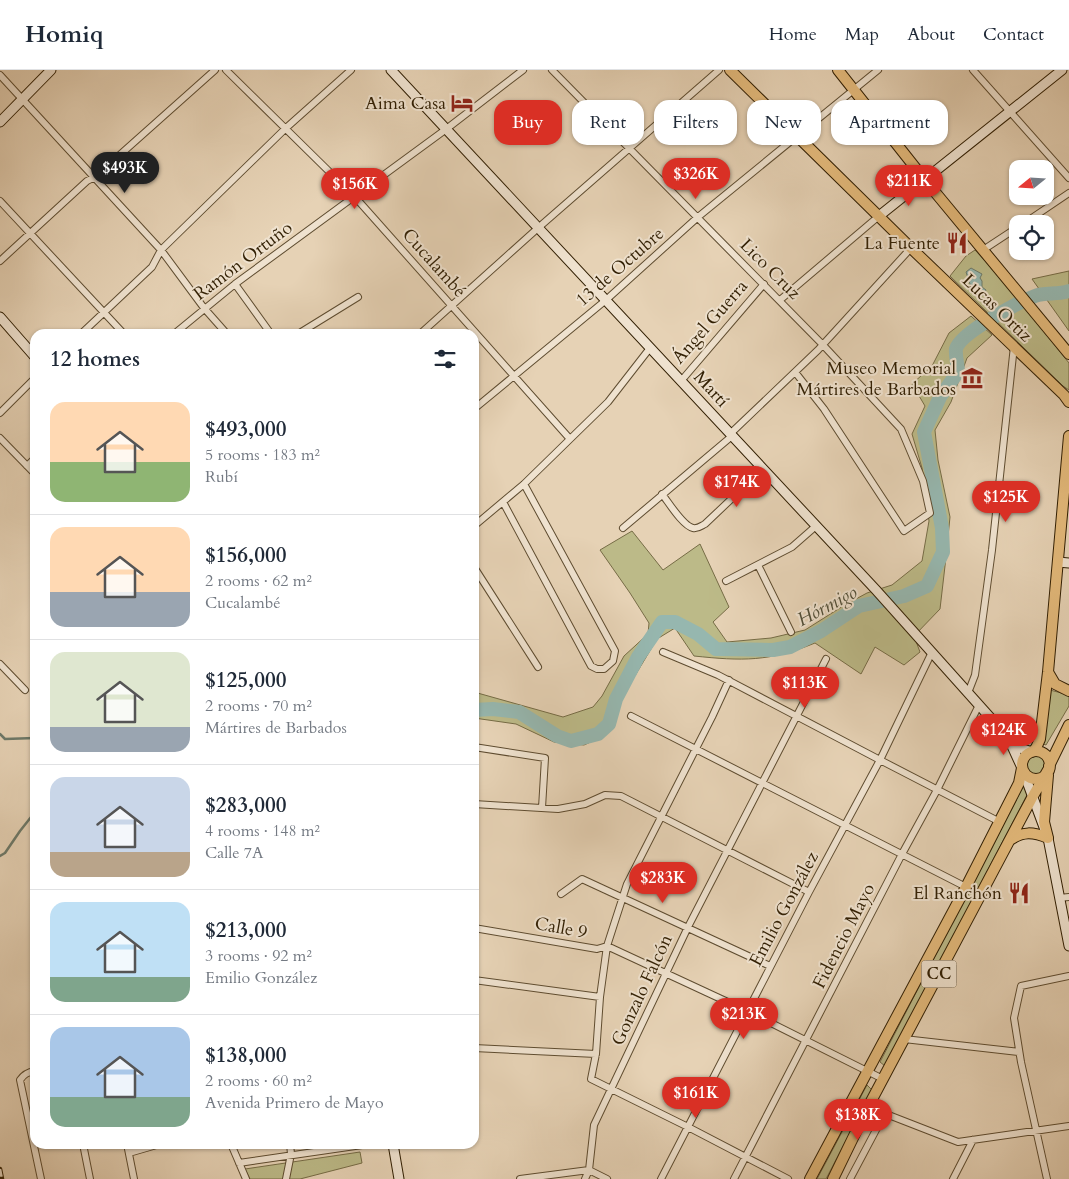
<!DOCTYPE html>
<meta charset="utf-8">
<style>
:root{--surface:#fff;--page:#f2f2f3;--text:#1f2937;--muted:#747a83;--line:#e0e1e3;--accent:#d93025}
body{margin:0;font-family:Cardo,serif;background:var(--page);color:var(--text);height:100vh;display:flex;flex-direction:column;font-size:19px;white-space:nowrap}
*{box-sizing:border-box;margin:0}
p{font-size:16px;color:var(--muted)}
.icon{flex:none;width:28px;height:28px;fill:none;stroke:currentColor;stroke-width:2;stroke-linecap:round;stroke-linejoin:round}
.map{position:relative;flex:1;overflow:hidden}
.sheet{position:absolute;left:30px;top:259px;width:449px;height:820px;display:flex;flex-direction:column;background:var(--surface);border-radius:15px;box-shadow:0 1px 4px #0004}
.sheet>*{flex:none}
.top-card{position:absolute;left:494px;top:30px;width:475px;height:45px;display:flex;gap:10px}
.needle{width:32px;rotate:252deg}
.controls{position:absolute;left:1009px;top:90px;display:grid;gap:10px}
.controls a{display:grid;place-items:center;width:45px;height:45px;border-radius:10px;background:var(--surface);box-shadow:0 1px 4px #0004;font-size:25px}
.price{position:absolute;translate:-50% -42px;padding:0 11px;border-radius:18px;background:var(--accent);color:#fff;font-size:16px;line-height:32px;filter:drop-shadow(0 1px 2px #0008)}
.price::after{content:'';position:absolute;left:50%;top:30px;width:15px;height:11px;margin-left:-8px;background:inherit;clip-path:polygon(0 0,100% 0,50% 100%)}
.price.current{background:#222;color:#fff}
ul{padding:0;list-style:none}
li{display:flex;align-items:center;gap:15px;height:125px;padding:0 20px}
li+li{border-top:1px solid var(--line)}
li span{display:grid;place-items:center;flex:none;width:140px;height:100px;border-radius:15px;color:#555}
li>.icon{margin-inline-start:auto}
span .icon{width:60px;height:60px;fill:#fffc;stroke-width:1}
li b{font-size:21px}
h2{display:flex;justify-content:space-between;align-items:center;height:60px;padding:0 20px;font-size:21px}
.pill{padding:0 18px;border-radius:15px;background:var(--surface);box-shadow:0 1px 4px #0004;font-size:18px;line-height:45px}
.pill.current{background:var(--accent);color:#fff}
header{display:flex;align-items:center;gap:30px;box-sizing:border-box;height:70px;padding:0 25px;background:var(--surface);border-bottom:1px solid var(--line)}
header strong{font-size:24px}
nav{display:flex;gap:28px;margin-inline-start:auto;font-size:18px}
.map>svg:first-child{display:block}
.green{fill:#bcba88;stroke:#766c46}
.water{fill:#96b7af;stroke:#6e7a6a}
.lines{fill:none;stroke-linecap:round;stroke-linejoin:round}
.stream{stroke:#6e7a6a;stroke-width:2.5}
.river{stroke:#96b7af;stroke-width:14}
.street-casing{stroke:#5e4c30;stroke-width:8}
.secondary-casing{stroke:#311f03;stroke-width:11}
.primary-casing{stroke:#311f03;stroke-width:12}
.street{stroke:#efe2cf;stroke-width:6}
.secondary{stroke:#efe2cf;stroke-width:9}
.primary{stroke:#e3b97a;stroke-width:10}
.rail-casing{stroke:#311f03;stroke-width:4.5}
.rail{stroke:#efe2cf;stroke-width:2.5;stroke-dasharray:8;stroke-linecap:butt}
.labels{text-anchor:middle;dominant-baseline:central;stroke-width:4;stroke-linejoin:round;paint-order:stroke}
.shield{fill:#efe2cf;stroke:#6a5a40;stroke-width:1}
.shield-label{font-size:16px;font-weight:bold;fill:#311f03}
.poi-label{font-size:18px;fill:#311f03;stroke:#efe2cf;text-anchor:end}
.street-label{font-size:18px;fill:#311f03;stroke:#efe2cf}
.water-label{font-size:19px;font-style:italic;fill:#4f4d37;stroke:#efe2cf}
</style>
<header>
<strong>Homiq</strong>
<nav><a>Home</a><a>Map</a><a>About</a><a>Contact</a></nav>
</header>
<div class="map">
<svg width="1069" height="1109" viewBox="0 0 1069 1109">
<rect width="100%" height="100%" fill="#e6d2b5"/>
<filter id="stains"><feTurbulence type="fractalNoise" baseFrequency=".004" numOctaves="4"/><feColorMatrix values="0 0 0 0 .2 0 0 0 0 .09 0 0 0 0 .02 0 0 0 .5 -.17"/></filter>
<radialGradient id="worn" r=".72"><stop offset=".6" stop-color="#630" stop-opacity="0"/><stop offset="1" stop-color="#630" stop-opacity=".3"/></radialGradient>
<path class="green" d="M975 180 1001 208 1069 293V320L1063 316 950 206 966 186Z
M1069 201V261L1032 209Z
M971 246 992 265 967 288 951 332 935 360 938 390 950 447 945 496 940 539 914 566 920 582 904 595 875 577 861 604 815 573C769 592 742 591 694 586L675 558 657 569 624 624 606 665 584 675 554 672 516 654 474 648V622L563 647 593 637 602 626 624 586 648 564 649 553 630 523 600 480 632 461 663 500 700 474 729 537 713 552 727 572 771 568 805 560 843 536 867 523 892 515 922 491 929 451 922 398 912 364 925 336 912 314 932 296 949 263Z
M1050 620 1069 625V636L1046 675 1043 674Z
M1036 684 1041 685 1047 691 1041 707H1032L1028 704 1024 696 1028 687Z
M1024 715 1028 723 885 996 880 992Z
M867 1015 872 1020 826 1109H817Z
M360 1082 362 1093 300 1109H250L245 1099Z"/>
<path class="water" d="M971 198 982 204 980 208 982 211V217L986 220 984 225H982L976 218 972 219 971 217 966 202Z"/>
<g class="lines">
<path class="stream" d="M0 664 5 669 35 668
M0 786 5 783 20 761 35 742"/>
<path class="river" d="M474 640 493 639 519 642 557 666 571 671 598 664 609 654 616 629 638 587 662 552H675L698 564 716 579 773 580 790 577 821 561 859 536 904 526 927 516 943 482 942 458 924 362 940 327 958 302C958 295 955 285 956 279 960 263 1019 232 1035 226 1045 222 1058 225 1069 221"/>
<g class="street-casing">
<path id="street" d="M226 0 355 127 570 369
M552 0 823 275 901 359 923 411 930 443 904 461 824 339 795 302
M973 0 1069 108
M0 5 161 180 204 238 227 264
M0 131 124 264
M1023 154 1069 123
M983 180 1018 157
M0 191 87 111 95 107 215 0
M235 214 271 264
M780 230 879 146
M81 264 152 197 161 180 286 58 351 0
M174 264 235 214 445 60 523 0
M298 264 358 227
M420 264 538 158 719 0
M681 311 764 214
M474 339 606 230 698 147 878 0
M0 343 35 308
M730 364 818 280 911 178
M0 368 35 404
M27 396 35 388
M662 424C669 433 683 456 693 458 698 459 701 456 705 454L763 399
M503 432 591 596 597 599H604L613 591 615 581 524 414
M474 456 524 414 608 332 650 278
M623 458 732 366
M758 495 791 562
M474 497 538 597
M726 511 792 477 816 456
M663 582 718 605 880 690 998 751
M0 594 25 620
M729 610 712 647 627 814 607 876 600 927 596 984 591 1009 688 1057 788 1109
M968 623 975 605 992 480 1014 276
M631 646 966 817
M474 677 545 688 542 738
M474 734 558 739 585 734 605 725 621 726 809 822
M561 824 582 809 770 896
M1059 828 1069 827
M474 858 597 879 607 876 747 941 883 1009
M474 910 600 927
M904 969 1019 982
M474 978 596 984
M35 1001C28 1002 24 1004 20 1010L41 1109
M868 1037 958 1072 1069 1056
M83 1074 90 1109
M127 1074 134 1109
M231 1074 246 1109
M129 1083 160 1074
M239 1093 369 1074
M286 1109 291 1084 290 1074
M520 1109 589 1100 607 1109
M585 1109 589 1100 594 1055 688 857 826 589
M661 1109 809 822 880 690 932 582
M734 1109 902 784 937 720 979 635
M850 1109 885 1043
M953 1109 973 1070
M1047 1109 1021 992 1014 948 1021 916 1069 906"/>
</g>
<g class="secondary-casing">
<path id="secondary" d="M391 0 876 520 1004 663 1020 678 1032 682
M0 52 51 0
M879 146 1062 0
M0 247 35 287
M1058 492 1069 493
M1011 674 1022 698 1048 768 1069 876
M393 1074 399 1109"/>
</g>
<g class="primary-casing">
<path id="primary" d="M730 0 911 178 1064 325 1069 332
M838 0 925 110 1069 284
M1048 602 1055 614 1069 621
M1022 695a14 14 0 1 1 28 0a14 14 0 1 1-28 0Z
M1032 682 1036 678 1040 669 1048 602 1069 366
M1049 696 1069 655
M1048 768 1044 752 1048 705
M1010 770C1023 761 1033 762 1048 768
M810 1109 966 817 1019 713 1022 698
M833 1109 868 1037 1033 726 1048 700"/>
</g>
<use href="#street" class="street"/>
<use href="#secondary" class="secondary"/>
<use href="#primary" class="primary"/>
<g class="rail-casing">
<path id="rail" d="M0 1099 2 1109"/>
</g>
<use href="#rail" class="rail"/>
</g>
<defs>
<g id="hotel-bare" transform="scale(1.725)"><path d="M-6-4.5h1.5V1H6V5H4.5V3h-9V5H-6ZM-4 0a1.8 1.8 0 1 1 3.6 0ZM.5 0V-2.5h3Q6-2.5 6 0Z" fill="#8f2418" stroke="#efe2cf" stroke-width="2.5" paint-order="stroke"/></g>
<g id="restaurant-bare" transform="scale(1.725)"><path d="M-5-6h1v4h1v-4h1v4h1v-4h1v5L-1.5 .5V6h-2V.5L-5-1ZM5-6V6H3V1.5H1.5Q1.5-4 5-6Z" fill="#8f2418" stroke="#efe2cf" stroke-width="2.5" paint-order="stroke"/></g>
<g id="museum-bare" transform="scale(1.725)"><path d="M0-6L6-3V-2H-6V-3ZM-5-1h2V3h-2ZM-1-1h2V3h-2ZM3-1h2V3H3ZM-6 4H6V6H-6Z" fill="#8f2418" stroke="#efe2cf" stroke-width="2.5" paint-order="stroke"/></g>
</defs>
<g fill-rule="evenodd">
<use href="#hotel-bare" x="462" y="33"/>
<use href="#restaurant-bare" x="957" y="173"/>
<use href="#museum-bare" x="972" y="308"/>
<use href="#restaurant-bare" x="1019" y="823"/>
</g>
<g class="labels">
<rect class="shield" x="921.5" y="890.5" width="35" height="27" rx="4"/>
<g class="shield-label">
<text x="939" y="904">CC</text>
</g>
<g class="poi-label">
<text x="446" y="33">Aima Casa</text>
<text x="940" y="173">La Fuente</text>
<text x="956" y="298">Museo Memorial<tspan x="956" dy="21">Mártires de Barbados</tspan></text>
<text x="1002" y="823">El Ranchón</text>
</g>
<g class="street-label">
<text transform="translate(243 191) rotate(-37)">Ramón Ortuño</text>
<text transform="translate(434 193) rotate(48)">Cucalambé</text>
<text transform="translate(620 197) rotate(-41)">13 de Octubre</text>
<text transform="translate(770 199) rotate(45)">Lico Cruz</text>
<text transform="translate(997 238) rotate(44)">Lucas Ortiz</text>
<text transform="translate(710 252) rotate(-49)">Ángel Guerra</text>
<text transform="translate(711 319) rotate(47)">Martí</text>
<text transform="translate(784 839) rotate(-62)">Emilio González</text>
<text transform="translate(561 858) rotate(10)">Calle 9</text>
<text transform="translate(844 866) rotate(-63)">Fidencio Mayo</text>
<text transform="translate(642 920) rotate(-65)">Gonzalo Falcón</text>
</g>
<g class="water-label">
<text transform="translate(827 536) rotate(-28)">Hórmigo</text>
</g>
</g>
<rect width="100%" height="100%" filter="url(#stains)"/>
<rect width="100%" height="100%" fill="url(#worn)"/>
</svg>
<div class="controls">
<a><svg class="needle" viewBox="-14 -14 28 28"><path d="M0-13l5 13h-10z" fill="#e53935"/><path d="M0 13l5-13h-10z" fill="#747a83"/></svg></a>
<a><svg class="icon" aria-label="locate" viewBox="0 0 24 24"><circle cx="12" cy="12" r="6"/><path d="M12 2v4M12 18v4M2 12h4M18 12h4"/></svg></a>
</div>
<b class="price current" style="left:125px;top:124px">$493K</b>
<b class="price" style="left:696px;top:130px">$326K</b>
<b class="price" style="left:909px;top:137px">$211K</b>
<b class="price" style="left:355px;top:140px">$156K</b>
<b class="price" style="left:737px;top:438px">$174K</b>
<b class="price" style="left:1006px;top:453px">$125K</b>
<b class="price" style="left:805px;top:639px">$113K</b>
<b class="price" style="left:1004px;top:686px">$124K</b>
<b class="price" style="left:663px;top:834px">$283K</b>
<b class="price" style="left:744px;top:970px">$213K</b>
<b class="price" style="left:696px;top:1049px">$161K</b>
<b class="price" style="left:858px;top:1071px">$138K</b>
<div class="top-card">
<a class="pill current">Buy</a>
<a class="pill">Rent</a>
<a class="pill">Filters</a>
<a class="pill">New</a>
<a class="pill">Apartment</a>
</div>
<section class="sheet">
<h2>12 homes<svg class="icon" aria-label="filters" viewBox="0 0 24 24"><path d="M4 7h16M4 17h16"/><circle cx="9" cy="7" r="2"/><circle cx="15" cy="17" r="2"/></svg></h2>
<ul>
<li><span style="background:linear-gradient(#ffd9b3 60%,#8fb573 0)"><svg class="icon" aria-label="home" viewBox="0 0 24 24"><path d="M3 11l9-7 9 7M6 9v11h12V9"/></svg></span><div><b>$493,000</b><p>5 rooms · 183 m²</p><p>Rubí</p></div></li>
<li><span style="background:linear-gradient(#ffd9b3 65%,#9aa5b1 0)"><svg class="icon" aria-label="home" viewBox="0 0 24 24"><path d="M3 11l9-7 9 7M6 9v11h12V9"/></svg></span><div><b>$156,000</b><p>2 rooms · 62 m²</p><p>Cucalambé</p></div></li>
<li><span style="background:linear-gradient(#dfe7d0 75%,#9aa5b1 0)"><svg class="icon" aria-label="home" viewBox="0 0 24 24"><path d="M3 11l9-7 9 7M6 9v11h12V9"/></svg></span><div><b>$125,000</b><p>2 rooms · 70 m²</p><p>Mártires de Barbados</p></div></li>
<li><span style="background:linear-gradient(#c9d6e8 75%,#b9a48a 0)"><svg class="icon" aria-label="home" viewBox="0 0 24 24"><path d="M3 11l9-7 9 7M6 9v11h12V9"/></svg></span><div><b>$283,000</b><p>4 rooms · 148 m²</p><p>Calle 7A</p></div></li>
<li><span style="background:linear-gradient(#bfe0f5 75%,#7fa58c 0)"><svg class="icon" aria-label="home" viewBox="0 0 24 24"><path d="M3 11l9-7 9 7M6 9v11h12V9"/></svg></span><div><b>$213,000</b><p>3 rooms · 92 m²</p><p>Emilio González</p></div></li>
<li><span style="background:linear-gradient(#a9c7e8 70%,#7fa58c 0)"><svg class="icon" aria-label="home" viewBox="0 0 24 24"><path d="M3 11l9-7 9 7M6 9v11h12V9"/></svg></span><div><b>$138,000</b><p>2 rooms · 60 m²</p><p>Avenida Primero de Mayo</p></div></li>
</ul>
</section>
</div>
